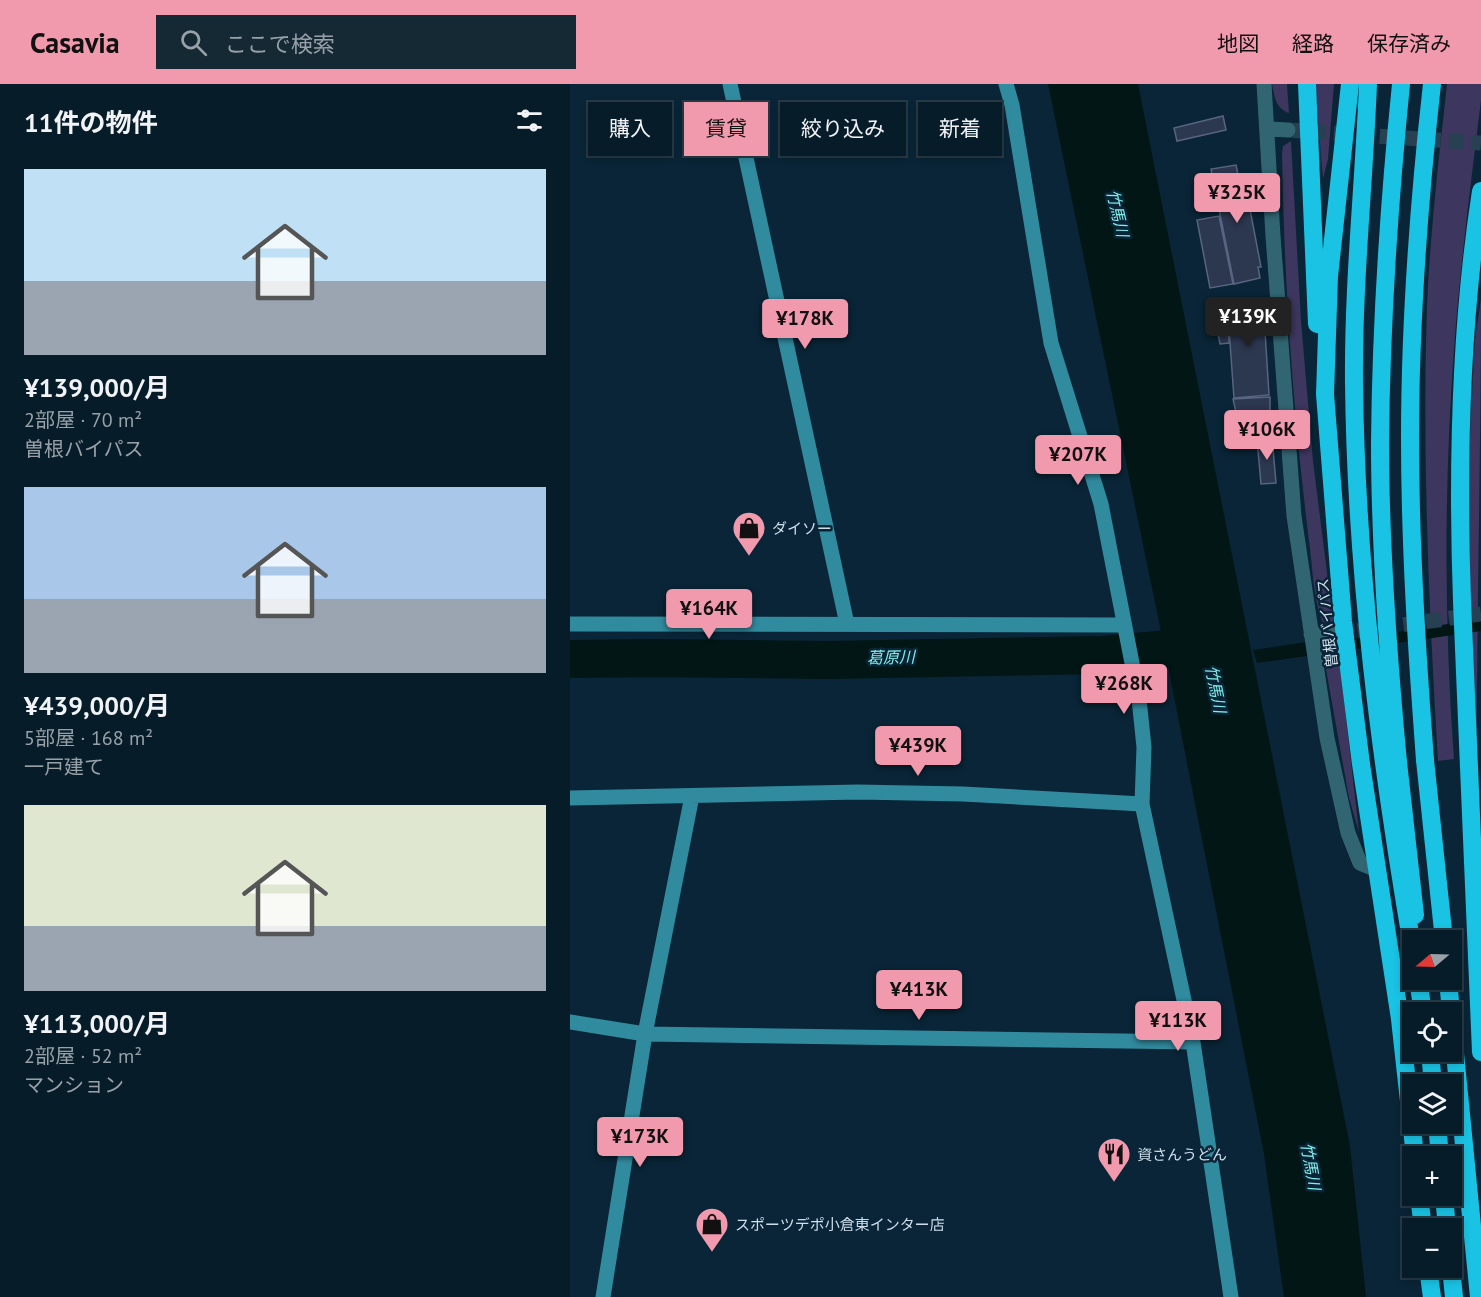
<!DOCTYPE html>
<html lang="ja">
<meta charset="utf-8">
<style>
:root{--surface:#071c29;--page:#152935;--text:#f1f3f6;--muted:#98a1a8;--line:#283a46;--accent:#f29aad}
body{margin:0;font-family:"PT Sans","Noto Sans JP",sans-serif;background:var(--page);color:var(--text);height:100vh;display:flex;flex-direction:column;font-size:22px;white-space:nowrap}
*{box-sizing:border-box;margin:0}
p{font-size:20px;color:var(--muted)}
.icon{flex:none;width:33px;height:33px;fill:none;stroke:currentColor;stroke-width:2;stroke-linecap:round;stroke-linejoin:round}
.map{position:relative;flex:1;overflow:hidden}
.details{display:flex;flex-direction:column;background:var(--surface);width:570px}
.details>*{flex:none}
.top-card{position:absolute;left:18px;top:18px;width:570px;height:54px;display:flex;gap:12px}
.needle{width:39px;rotate:251deg}
.buttons{position:absolute;left:832px;top:846px;display:grid;gap:12px}
.buttons a{display:grid;place-items:center;width:60px;height:60px;border-radius:0px;background:var(--surface);box-shadow:0 3px 9px #0003,0 0 0 2px var(--line);font-size:30px}
.price{position:absolute;translate:-50% -51px;padding:0 14px;border-radius:6px;background:var(--accent);color:#111;font-size:20px;line-height:39px;filter:drop-shadow(0 2px 3px #0008)}
.price::after{content:'';position:absolute;left:50%;top:36px;width:18px;height:14px;margin-left:-9px;background:inherit;clip-path:polygon(0 0,100% 0,50% 100%)}
.price.current{background:#222;color:#fff}
ul{padding:0;list-style:none}
li{display:grid;align-content:center;gap:12px;height:318px;padding:0 24px}
li span{display:grid;place-items:center;height:186px;border-radius:0px;color:#555}
li>.icon{margin-inline-start:auto}
span .icon{width:108px;height:108px;fill:#fffc;stroke-width:1}
li b{font-size:26px}
h2{display:flex;justify-content:space-between;align-items:center;height:72px;padding:0 24px;font-size:26px}
.pill{padding:0 21px;border-radius:0px;background:var(--surface);box-shadow:0 3px 9px #0003,0 0 0 2px var(--line);font-size:21px;line-height:54px}
.pill.current{background:var(--accent);color:#111}
header{display:flex;align-items:center;gap:36px;box-sizing:border-box;height:84px;padding:0 30px;background:var(--accent);color:#111}
header strong{font-size:28px}
nav{display:flex;gap:33px;margin-inline-start:auto;font-size:21px}
.search{width:420px;height:54px;background:var(--page);display:flex;align-items:center;gap:15px;box-sizing:border-box;padding:0 21px;border-radius:0px;color:var(--muted);font-size:22px}
main{display:flex;flex:1;min-height:0}
.map>svg:first-child{display:block}
.green{fill:#3d365e}
.water{fill:#021615}
.lines{fill:none;stroke-linecap:round;stroke-linejoin:round}
.river{stroke:#021615;stroke-width:38}
.building{fill:#2c3750;stroke:#586481;stroke-width:1.5}
.street-tunnel{stroke:#274152;stroke-width:15;stroke-dasharray:15 8;stroke-linecap:butt}
.street{stroke:#326572;stroke-width:15}
.secondary{stroke:#318b9f;stroke-width:15}
.highway{stroke:#1ac2e3;stroke-width:18}
.highway-bridge{stroke:#1ac2e3;stroke-width:18}
.labels{text-anchor:middle;dominant-baseline:central;stroke-width:5;stroke-linejoin:round;paint-order:stroke}
.poi-label{font-size:15px;fill:#cedeeb;stroke:#092537;text-anchor:start}
.street-label{font-size:15px;fill:#cedeeb;stroke:#092537}
.water-label{font-size:16px;font-style:italic;fill:#82ede7;stroke:#092537}
</style>
<header>
<strong>Casavia</strong>
<div class="search"><svg class="icon" aria-label="search" viewBox="0 0 24 24"><circle cx="10" cy="10" r="6"/><path d="M15 15l6 6"/></svg>ここで検索</div>
<nav><a>地図</a><a>経路</a><a>保存済み</a></nav>
</header>
<main>
<section class="details">
<h2>11件の物件<svg class="icon" aria-label="filters" viewBox="0 0 24 24"><path d="M4 7h16M4 17h16"/><circle cx="9" cy="7" r="2"/><circle cx="15" cy="17" r="2"/></svg></h2>
<ul>
<li><span style="background:linear-gradient(#bfe0f5 60%,#9aa5b1 0)"><svg class="icon" aria-label="home" viewBox="0 0 24 24"><path d="M3 11l9-7 9 7M6 9v11h12V9"/></svg></span><div><b>¥139,000/月</b><p>2部屋 · 70 m²</p><p>曽根バイパス</p></div></li>
<li><span style="background:linear-gradient(#a9c7e8 60%,#9aa5b1 0)"><svg class="icon" aria-label="home" viewBox="0 0 24 24"><path d="M3 11l9-7 9 7M6 9v11h12V9"/></svg></span><div><b>¥439,000/月</b><p>5部屋 · 168 m²</p><p>一戸建て</p></div></li>
<li><span style="background:linear-gradient(#dfe7d0 65%,#9aa5b1 0)"><svg class="icon" aria-label="home" viewBox="0 0 24 24"><path d="M3 11l9-7 9 7M6 9v11h12V9"/></svg></span><div><b>¥113,000/月</b><p>2部屋 · 52 m²</p><p>マンション</p></div></li>
</ul>
</section>
<div class="map">
<svg width="911" height="1213" viewBox="0 0 911 1213">
<rect width="100%" height="100%" fill="#092537"/>
<path class="green" d="M702 0H717L719 29C706 25 704 12 702 0Z
M745 0H764L758 75 753 95Z
M877 0H911V16C901 99 890 182 884 265 874 402 874 539 884 675L868 677C859 526 852 374 857 222 860 148 869 74 877 0Z
M721 57 731 237 743 377 764 544 755 542C744 526 742 477 739 457 723 328 714 198 712 69L713 62Z
M911 215C911 380 906 544 907 709L899 596 898 390 905 255Z
M769 572 789 748 779 714 754 574Z"/>
<path class="water" d="M478 0H568L780 1062 796 1213H714L694 1070 595 567Z
M911 535V547L687 579 683 566 757 555 760 558Z"/>
<g class="lines">
<path class="river" d="M0 575 85 574 258 576 534 571 641 561"/>
</g>
<path class="building" d="M653 32 656 46 607 57 604 44Z
M666 81 669 95 674 94 691 183H688L690 194 664 200 641 85Z
M649 132 663 200 640 204 627 136Z
M693 215 699 311 664 314 657 217Z
M657 234 659 259 650 260 645 235Z
M700 313V349L671 351 663 315Z
M702 353 706 399 691 400 687 355Z"/>
<g class="lines">
<path class="street-tunnel" d="M718 46 911 59
M765 550 911 530"/>
<path class="street" d="M694 0 703 152 724 432 757 654 778 749 790 779 807 786
M698 45 718 46
M741 550 763 551"/>
<path class="secondary" d="M160 0 277 540
M436 0 442 21 481 259 531 420 569 615 574 663 572 720 623 958 661 1213
M0 540 553 541
M0 714 288 708 393 710 572 720
M0 938 75 950 623 958
M33 1213 75 950 122 712"/>
<path class="highway" d="M737 0 747 240
M780 0 759 192 755 310 773 537 791 680 830 935 845 1072
M892 517C887 379 890 243 911 107
M855 676 874 856
M828 678 845 831
M848 896 853 928
M878 896 881 928
M882 939 909 1213
M860 968 863 1000
M867 1040 870 1072
M849 1112 853 1144
M874 1112 877 1144
M858 1184 862 1213
M881 1184 884 1213"/>
<path class="highway-bridge" d="M798 0C794 100 783 200 784 299 786 490 811 679 843 867
M892 517 911 968
M855 676C847 569 840 462 840 354 840 236 849 117 862 0
M828 678C818 572 810 466 810 359 811 239 819 120 831 0"/>
</g>
<defs>
<g id="shop-pin" transform="scale(1.725)"><path d="M0 17L-7.5 6A9.5 9.5 0 1 1 7.5 6Z" fill="#f29aad" stroke="#092537"/><path d="M-5-2.5h2.3a2.7 3.5 0 0 1 5.4 0H5L5.5 6h-11ZM-1.5-2.5h3a1.5 2.3 0 0 0-3 0Z" fill="#111"/></g>
<g id="restaurant-pin" transform="scale(1.725)"><path d="M0 17L-7.5 6A9.5 9.5 0 1 1 7.5 6Z" fill="#f29aad" stroke="#092537"/><path d="M-5-6h1v4h1v-4h1v4h1v-4h1v5L-1.5 .5V6h-2V.5L-5-1ZM5-6V6H3V1.5H1.5Q1.5-4 5-6Z" fill="#111"/></g>
</defs>
<g fill-rule="evenodd">
<use href="#shop-pin" x="179" y="444"/>
<use href="#restaurant-pin" x="544" y="1070"/>
<use href="#shop-pin" x="142" y="1140"/>
</g>
<g class="labels">
<g class="poi-label">
<text x="202" y="444">ダイソー</text>
<text x="567" y="1070">資さんうどん</text>
<text x="165" y="1140">スポーツデポ小倉東インター店</text>
</g>
<g class="street-label">
<text transform="translate(757 539) rotate(-96)">曽根バイパス</text>
</g>
<g class="water-label">
<text transform="translate(548 129) rotate(77)">竹馬川</text>
<text transform="translate(321 573) rotate(-1)">葛原川</text>
<text transform="translate(646 605) rotate(79)">竹馬川</text>
<text transform="translate(741 1082) rotate(80)">竹馬川</text>
</g>
</g>
</svg>
<div class="buttons">
<a><svg class="needle" viewBox="-14 -14 28 28"><path d="M0-13l5 13h-10z" fill="#e53935"/><path d="M0 13l5-13h-10z" fill="#98a1a8"/></svg></a>
<a><svg class="icon" aria-label="locate" viewBox="0 0 24 24"><circle cx="12" cy="12" r="6"/><path d="M12 2v4M12 18v4M2 12h4M18 12h4"/></svg></a>
<a><svg class="icon" aria-label="layers" viewBox="0 0 24 24"><path d="M12 4l9 5-9 5-9-5zM3 14l9 5 9-5"/></svg></a>
<a>+</a>
<a>−</a>
</div>
<b class="price" style="left:667px;top:140px">¥325K</b>
<b class="price current" style="left:678px;top:264px">¥139K</b>
<b class="price" style="left:235px;top:266px">¥178K</b>
<b class="price" style="left:697px;top:377px">¥106K</b>
<b class="price" style="left:508px;top:402px">¥207K</b>
<b class="price" style="left:139px;top:556px">¥164K</b>
<b class="price" style="left:554px;top:631px">¥268K</b>
<b class="price" style="left:348px;top:693px">¥439K</b>
<b class="price" style="left:349px;top:937px">¥413K</b>
<b class="price" style="left:608px;top:968px">¥113K</b>
<b class="price" style="left:70px;top:1084px">¥173K</b>
<div class="top-card">
<a class="pill">購入</a>
<a class="pill current">賃貸</a>
<a class="pill">絞り込み</a>
<a class="pill">新着</a>
</div>
</div>
</main>
